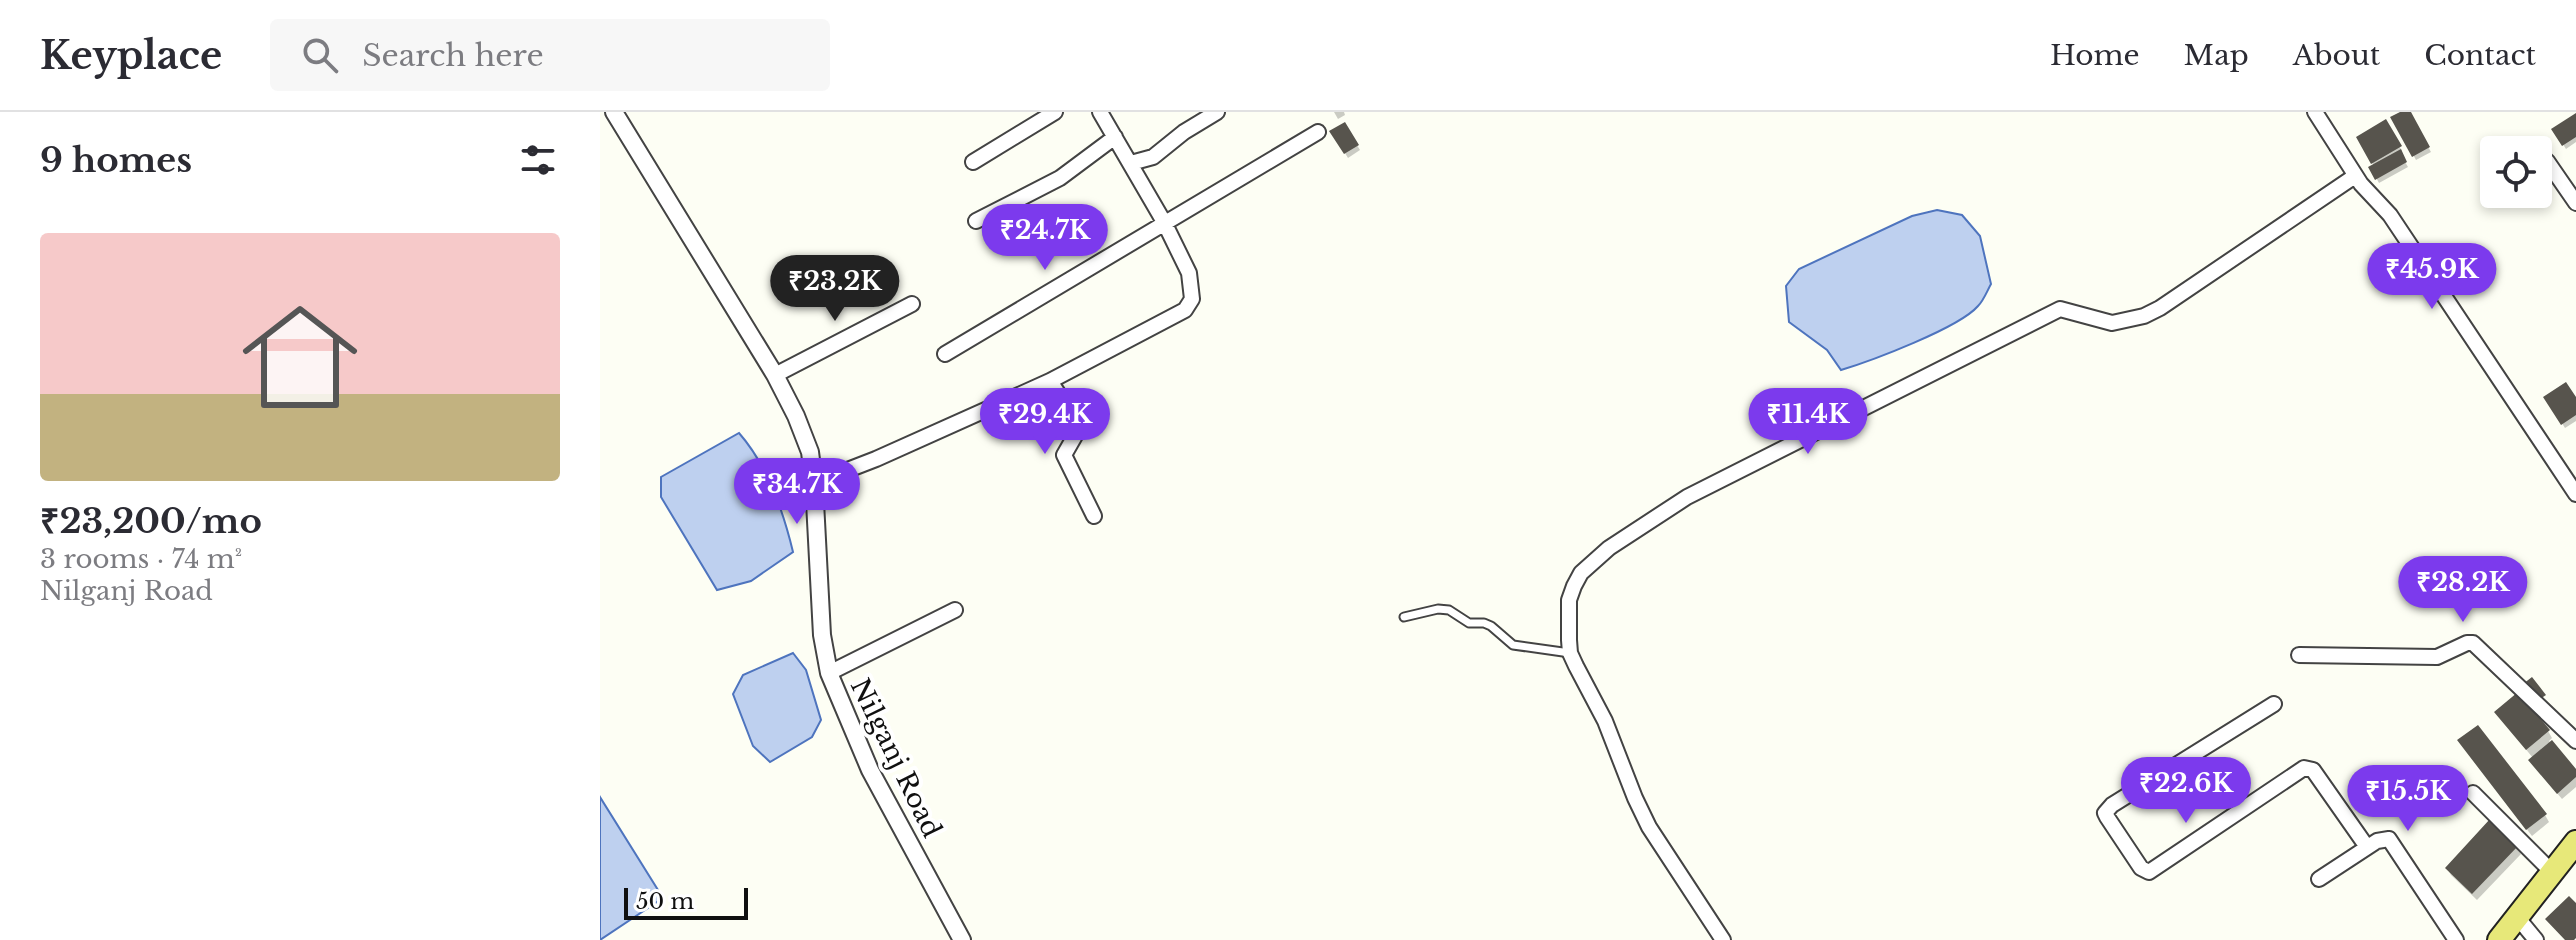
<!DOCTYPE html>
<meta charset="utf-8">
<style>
:root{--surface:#fff;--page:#f7f7f7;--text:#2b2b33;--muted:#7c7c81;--line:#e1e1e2;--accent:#7c3aed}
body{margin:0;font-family:"Libre Baskerville",serif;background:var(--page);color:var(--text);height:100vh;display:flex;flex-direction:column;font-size:30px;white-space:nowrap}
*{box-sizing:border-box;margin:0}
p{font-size:26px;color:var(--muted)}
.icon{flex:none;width:44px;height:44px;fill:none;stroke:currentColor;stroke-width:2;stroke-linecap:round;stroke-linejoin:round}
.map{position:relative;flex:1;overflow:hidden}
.details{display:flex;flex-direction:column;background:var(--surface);width:600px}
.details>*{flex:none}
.tools{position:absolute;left:1880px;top:24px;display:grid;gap:16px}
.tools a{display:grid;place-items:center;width:72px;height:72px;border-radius:8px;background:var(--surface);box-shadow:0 4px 12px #0003;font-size:40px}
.scale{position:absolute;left:24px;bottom:20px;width:124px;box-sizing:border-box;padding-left:8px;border:4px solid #101010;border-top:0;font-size:22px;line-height:28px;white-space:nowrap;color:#101010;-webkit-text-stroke:6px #fff;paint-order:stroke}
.price{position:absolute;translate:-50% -68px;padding:0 18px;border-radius:28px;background:var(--accent);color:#fff;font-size:26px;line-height:52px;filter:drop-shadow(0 2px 4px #0008)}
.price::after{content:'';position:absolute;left:50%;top:48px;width:24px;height:18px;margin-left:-12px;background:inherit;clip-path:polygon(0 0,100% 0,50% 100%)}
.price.selected{background:#222;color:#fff}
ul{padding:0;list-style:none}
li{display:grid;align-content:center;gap:16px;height:424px;padding:0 40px}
li span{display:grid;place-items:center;height:248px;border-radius:8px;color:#555}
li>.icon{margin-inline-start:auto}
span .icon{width:144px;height:144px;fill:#fffc;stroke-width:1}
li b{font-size:34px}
h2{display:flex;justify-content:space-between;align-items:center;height:96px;padding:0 40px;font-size:34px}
header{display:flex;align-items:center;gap:48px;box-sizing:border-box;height:112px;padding:0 40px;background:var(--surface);border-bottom:2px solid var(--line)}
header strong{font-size:38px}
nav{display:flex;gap:44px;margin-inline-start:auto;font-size:28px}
.search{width:560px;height:72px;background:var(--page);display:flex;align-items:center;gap:20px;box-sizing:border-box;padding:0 28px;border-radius:8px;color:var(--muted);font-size:30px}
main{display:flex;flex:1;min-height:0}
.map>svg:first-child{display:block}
.water{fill:#bed0ef;stroke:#4e74be;stroke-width:2}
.shadow{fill:#0003}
.building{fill:#57544d}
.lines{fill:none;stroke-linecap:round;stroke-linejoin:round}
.service-casing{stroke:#434343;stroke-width:11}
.minor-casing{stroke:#434343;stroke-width:18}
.tertiary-casing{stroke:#434343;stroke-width:20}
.primary-casing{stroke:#212121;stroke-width:26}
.service{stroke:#fff;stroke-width:7}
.minor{stroke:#fff;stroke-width:14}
.tertiary{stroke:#fff;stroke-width:16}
.primary{stroke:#e7e879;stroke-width:22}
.labels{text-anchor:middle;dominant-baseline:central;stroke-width:8;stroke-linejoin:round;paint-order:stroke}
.street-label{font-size:26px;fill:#101010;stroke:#fff}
</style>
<header>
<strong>Keyplace</strong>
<div class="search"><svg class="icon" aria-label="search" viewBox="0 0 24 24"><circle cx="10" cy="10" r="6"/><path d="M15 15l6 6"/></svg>Search here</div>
<nav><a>Home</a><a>Map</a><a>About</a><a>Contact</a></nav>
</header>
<main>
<section class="details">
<h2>9 homes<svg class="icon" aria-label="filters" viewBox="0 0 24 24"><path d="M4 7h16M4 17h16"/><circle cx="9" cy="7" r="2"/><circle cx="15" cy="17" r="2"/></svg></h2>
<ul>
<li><span style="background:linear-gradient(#f6c9c9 65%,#c2b280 0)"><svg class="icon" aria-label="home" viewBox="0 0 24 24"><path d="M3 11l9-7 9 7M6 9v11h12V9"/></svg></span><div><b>₹23,200/mo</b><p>3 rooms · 74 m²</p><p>Nilganj Road</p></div></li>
</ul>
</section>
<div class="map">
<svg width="1976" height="828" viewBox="0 0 1976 828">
<rect width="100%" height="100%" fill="#fdfef4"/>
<path class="water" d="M1337 98 1362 103 1380 124 1391 172C1387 179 1384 188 1378 194 1359 216 1271 249 1241 258L1227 238 1189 210 1186 174 1199 157 1312 104Z
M139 321C168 354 183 398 193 440L151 469 117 478 61 385V365Z
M193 541 206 558 221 608 212 625 170 650 153 634 133 582 143 563Z
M0 685 63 786 0 828Z"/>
<path class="shadow" d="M734 0H744L745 3 738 7Z
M1804 0H1809L1831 40 1816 48 1793 6Z
M1976 3V30L1966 37 1954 18Z
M1786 10 1802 39 1800 41 1808 55 1779 71 1771 56 1774 54 1758 26Z
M744 12 760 38 748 46 732 20Z
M1946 286 1976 289V309L1965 316Z
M1901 607 1948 619 1952 626 1949 629 1976 660V675L1962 687 1935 655 1933 646Z
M1864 636 1945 703 1949 710 1932 724Z
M1917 735 1921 742 1877 788 1851 763 1847 756Z"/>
<path class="building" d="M1800 0H1811L1830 35 1812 45 1790 5Z
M1976 1V25L1962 34 1951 17Z
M1786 7 1802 34 1771 52 1756 25Z
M745 10 759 33 744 42 729 19Z
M1801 37 1807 50 1775 68 1768 55Z
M1966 270 1976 285V303L1961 313 1943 285Z
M1932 565 1946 583 1937 589 1923 572Z
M1918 580 1950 618 1926 638 1894 600Z
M1878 613 1947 702 1926 718 1857 628Z
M1952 628 1976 657V665L1957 682 1928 648Z
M1890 707 1918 734 1872 782 1845 756Z
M1969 784 1976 791V826L1974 828H1965L1945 807Z"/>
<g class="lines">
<g class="service-casing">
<path id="service" d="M804 505 838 497 849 498 869 511H884L891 514 913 533 970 541"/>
</g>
<g class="minor-casing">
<path id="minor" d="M1715 0 1761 72 1790 103 1976 382
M1947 49 1976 91
M373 50 455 0
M531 51 553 45 584 20 617 0
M376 109 460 66 515 25
M345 242 718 20
M175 263 312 192
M450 269 480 315 464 343 494 404
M214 371 276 347 450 269 585 198 592 187 589 161 564 110 500 0
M1699 543 1837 545 1867 531H1873L1976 629
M229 561 355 498
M1674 592 1512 693 1505 701 1507 705 1541 756 1549 760 1704 656 1713 658 1767 735
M1873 681 1953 761
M1719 767 1777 729 1789 727 1856 828
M1917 805 1936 828
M1123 828 1049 715 1035 686 1005 609 976 554 970 541 969 528V488L974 474 981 461 1009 436 1087 385 1460 197 1512 211 1544 204 1560 196 1755 64"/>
</g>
<g class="tertiary-casing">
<path id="tertiary" d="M14 0 175 263 196 304 210 340 214 371 222 523 229 561 270 658 362 828"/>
</g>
<g class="primary-casing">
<path id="primary" d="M1899 828 1976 730"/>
</g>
<use href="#service" class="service"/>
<use href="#minor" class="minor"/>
<use href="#tertiary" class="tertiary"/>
<use href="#primary" class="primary"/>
</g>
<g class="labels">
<g class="street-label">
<text transform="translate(296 646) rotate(64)">Nilganj Road</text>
</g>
</g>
</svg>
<div class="tools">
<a><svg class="icon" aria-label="locate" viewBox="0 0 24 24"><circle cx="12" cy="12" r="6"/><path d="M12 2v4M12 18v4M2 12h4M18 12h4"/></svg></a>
</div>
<div class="scale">50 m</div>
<b class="price" style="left:445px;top:160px">₹24.7K</b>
<b class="price" style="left:1832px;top:199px">₹45.9K</b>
<b class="price selected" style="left:235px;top:211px">₹23.2K</b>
<b class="price" style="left:445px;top:344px">₹29.4K</b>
<b class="price" style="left:1208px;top:344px">₹11.4K</b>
<b class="price" style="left:197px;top:414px">₹34.7K</b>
<b class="price" style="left:1863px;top:512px">₹28.2K</b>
<b class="price" style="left:1586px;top:713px">₹22.6K</b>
<b class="price" style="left:1808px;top:721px">₹15.5K</b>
</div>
</main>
